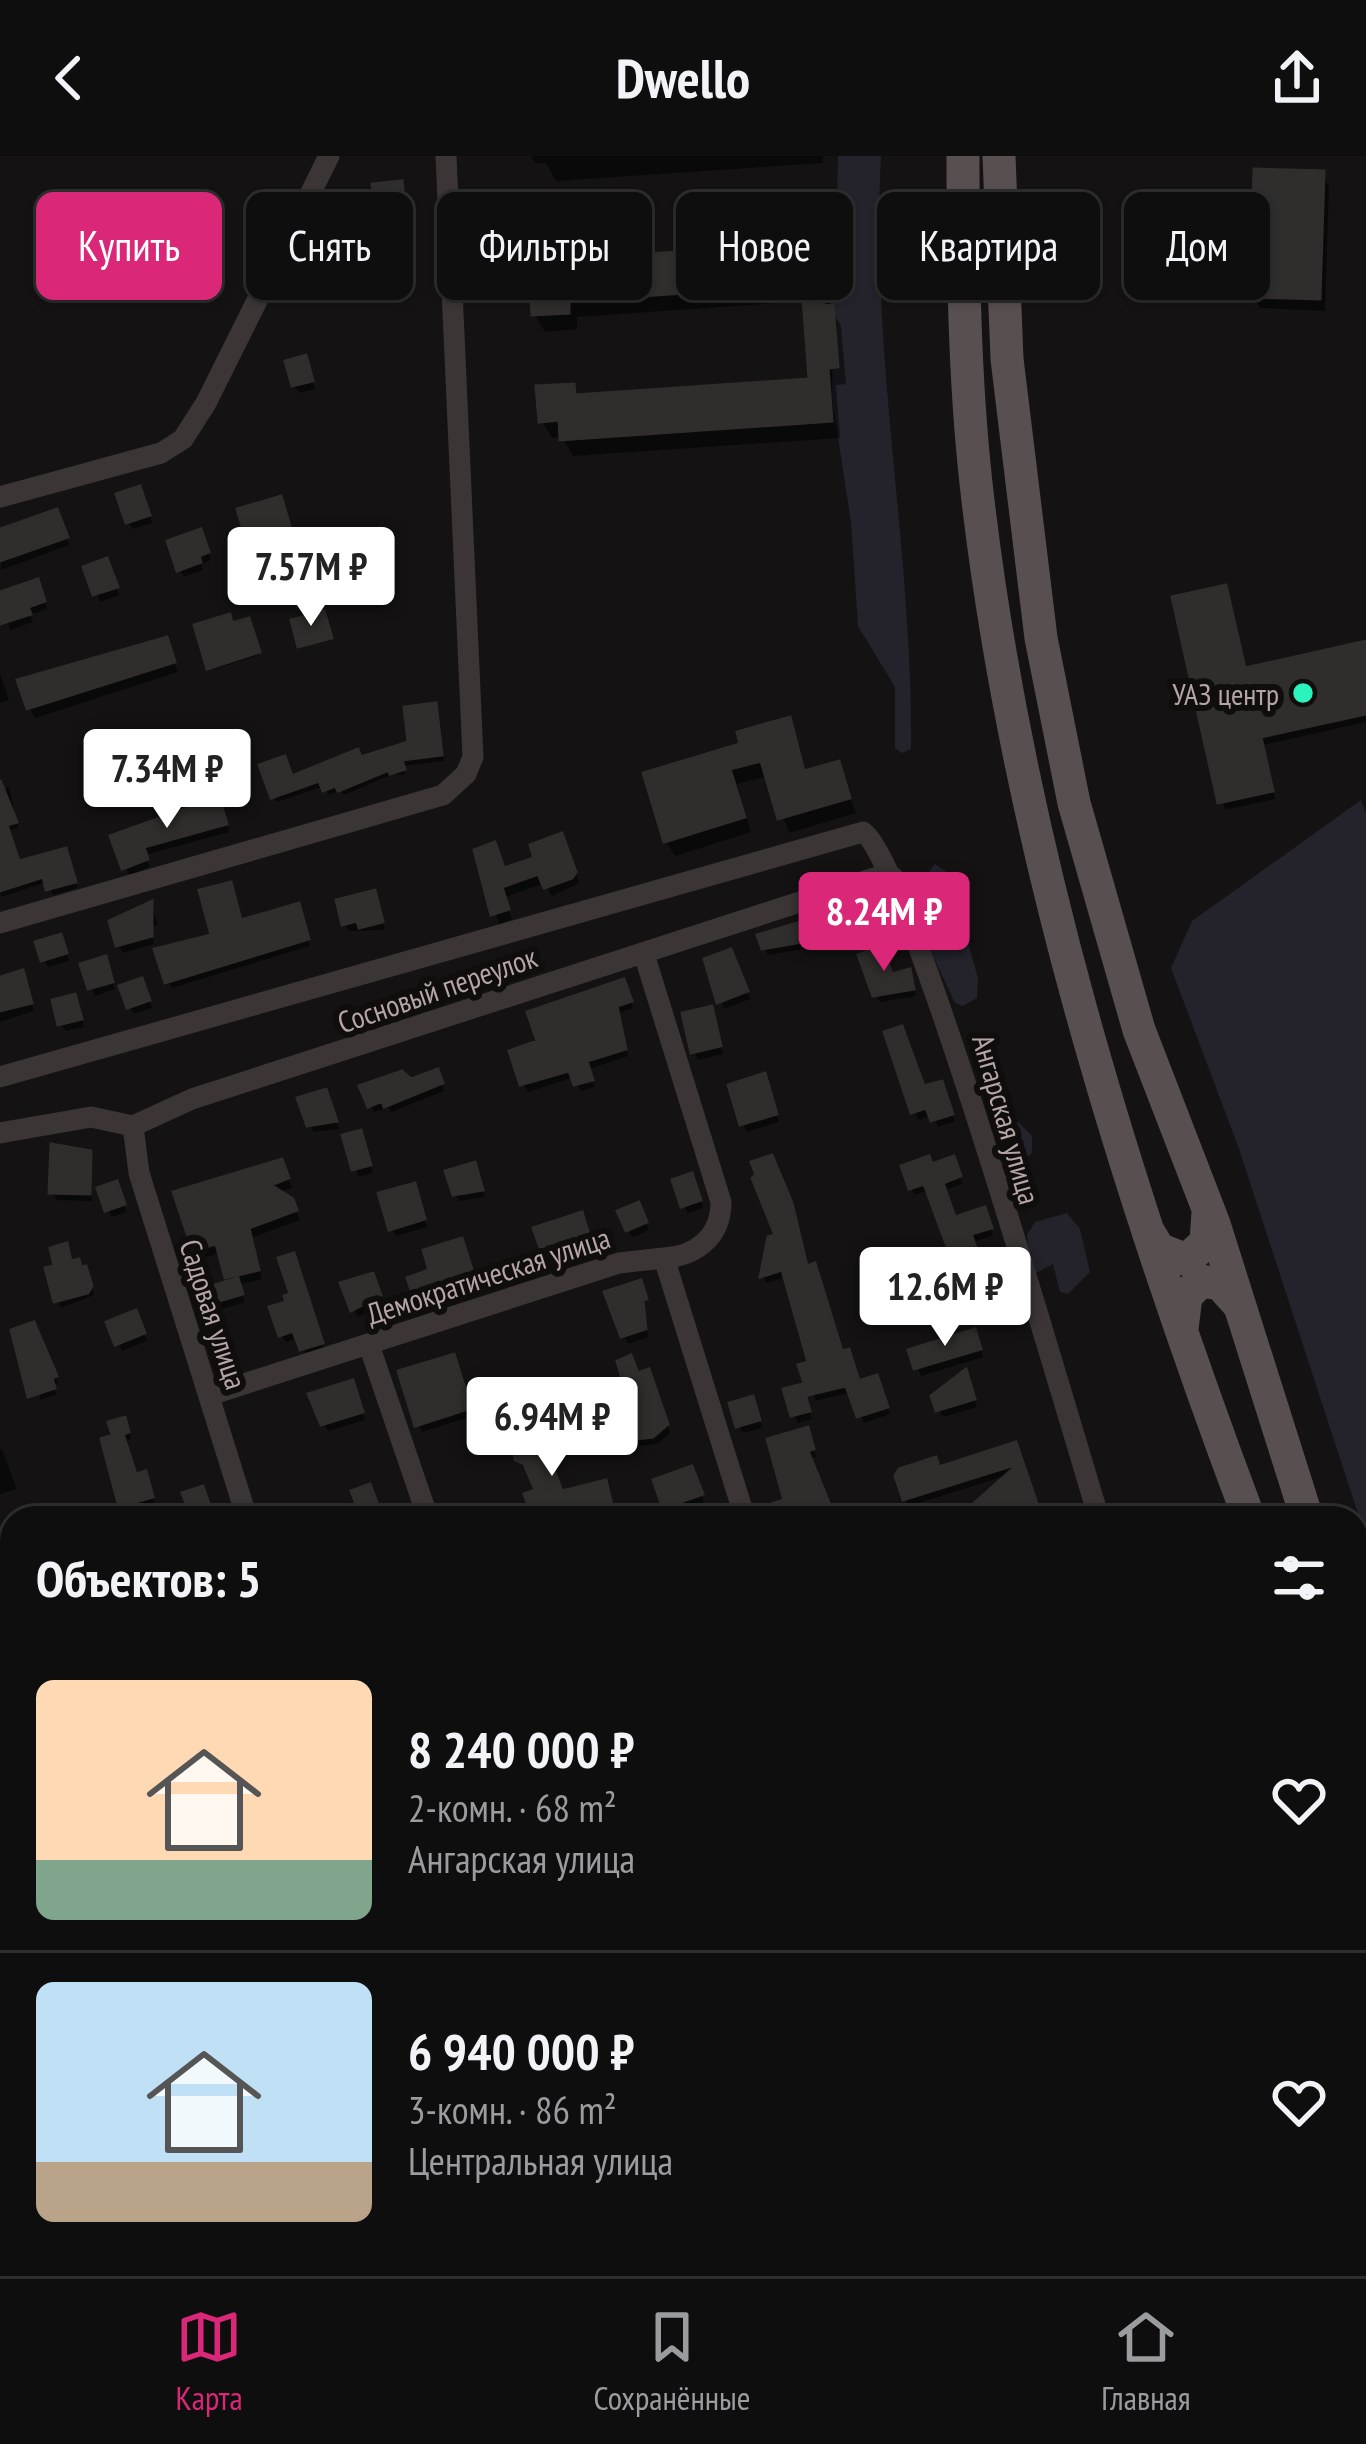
<!DOCTYPE html>
<html lang="ru">
<meta charset="utf-8">
<style>
:root{--surface:#0f0e0e;--page:#181717;--text:#f1f3f6;--muted:#9b9c9e;--line:#2f2e2e;--accent:#db2777}
body{margin:0;font-family:"PT Sans Narrow",sans-serif;background:var(--page);color:var(--text);height:100vh;display:flex;flex-direction:column;font-size:45px;white-space:nowrap}
*{box-sizing:border-box;margin:0}
p{font-size:39px;color:var(--muted)}
.icon{flex:none;width:66px;height:66px;fill:none;stroke:currentColor;stroke-width:2;stroke-linecap:round;stroke-linejoin:round}
.map{position:relative;flex:1;overflow:hidden}
.side{position:absolute;left:0px;top:1350px;width:1368px;height:771px;display:flex;flex-direction:column;background:var(--surface);border-radius:36px 36px 0 0;box-shadow:0 3px 9px #0004,0 0 0 3px var(--line)}
.side>*{flex:none}
.hud{position:absolute;left:36px;top:36px;width:1296px;height:108px;display:flex;gap:24px}
.price{position:absolute;translate:-50% -102px;padding:0 27px;border-radius:12px;background:#fff;color:#222;font-size:39px;line-height:78px;filter:drop-shadow(0 3px 6px #0008)}
.price::after{content:'';position:absolute;left:50%;top:72px;width:36px;height:27px;margin-left:-18px;background:inherit;clip-path:polygon(0 0,100% 0,50% 100%)}
.price.active{background:var(--accent);color:#fff}
ul{padding:0;list-style:none}
li{display:flex;align-items:center;gap:36px;height:300px;padding:0 36px}
li+li{border-top:3px solid var(--line)}
li span{display:grid;place-items:center;flex:none;width:336px;height:240px;border-radius:18px;color:#555}
li>.icon{margin-inline-start:auto}
span .icon{width:144px;height:144px;fill:#fffc;stroke-width:1}
li b{font-size:51px}
h2{display:flex;justify-content:space-between;align-items:center;height:144px;padding:0 36px;font-size:51px}
.tag{padding:0 42px;border-radius:18px;background:var(--surface);box-shadow:0 3px 9px #0004,0 0 0 3px var(--line);font-size:42px;line-height:108px}
.tag.active{background:var(--accent);color:#fff}
header{display:flex;justify-content:space-between;align-items:center;height:156px;padding:0 36px;background:var(--surface);font-size:54px;font-weight:700}
.tab-bar{display:flex;justify-content:space-around;align-items:center;height:168px;border-top:3px solid var(--line);background:var(--surface);font-size:33px;color:var(--muted)}
.tab-bar a{display:grid;justify-items:center;gap:6px}
.tab-bar .active{color:var(--accent)}
.map>svg:first-child{display:block}
.green{fill:#24232c}
.shadow{fill:#0007}
.building{fill:#302e2d;stroke:#302d2c;stroke-width:3}
.lines{fill:none;stroke-linecap:round;stroke-linejoin:round}
.minor{stroke:#3b3536;stroke-width:21}
.primary{stroke:#584f51;stroke-width:33}
.poi-dot{fill:#2cf3bc;stroke:#0f0e0d;stroke-width:4.5}
.labels{text-anchor:middle;dominant-baseline:central;stroke-width:12;stroke-linejoin:round;paint-order:stroke}
.poi-label{font-size:30px;fill:#b5a4a8;stroke:#0f0e0d;text-anchor:end}
.street-label{font-size:30px;fill:#b5a4a8;stroke:#0f0e0d}
</style>
<header><svg class="icon" aria-label="back" viewBox="0 0 24 24"><path d="M15 5l-7 7 7 7"/></svg>Dwello<svg class="icon" aria-label="share" viewBox="0 0 24 24"><path d="M12 15V3M7 8l5-5 5 5M5 13v7h14v-7"/></svg></header>
<div class="map">
<svg width="1366" height="2120" viewBox="0 0 1366 2120">
<rect width="100%" height="100%" fill="#141212"/>
<path class="green" d="M838 0H881C870 199 913 394 911 593L902 597 895 592V531L858 470 851 366 832 242Z
M1361 644 1366 657V1382L1239 993 1171 812 1192 765Z
M935 708 948 717 978 822 977 842 963 850 955 847C937 805 900 749 935 708Z
M1012 960 1032 980V997L1020 1007 1005 1003 996 970Z
M1067 1057 1080 1073 1090 1116 1068 1138 1060 1136 1053 1108 1032 1119 1027 1079 1035 1066Z"/>
<path class="shadow" d="M531 0H823V7L556 25 546 7H535Z
M1322 18 1329 31 1325 155 1260 152 1253 140Z
M818 89 828 106 831 152 841 170 846 228 836 229 840 282 573 300 562 281 552 282 542 265 573 231 579 241 812 225 806 145 577 161V173L545 176 535 159 552 124Z
M309 210 315 233 299 237 294 229Z
M143 341 152 367 133 373 128 366Z
M281 346 291 380 252 391 251 389Z
M60 364 69 389 1 414 0 376Z
M204 384 211 404 201 408 203 414 184 421 180 413Z
M87 413H110L119 439 100 446Z
M1225 432 1246 515 1366 488V566L1263 589 1275 643 1225 654 1175 443Z
M41 434 47 453 30 459 33 466 10 474 0 439Z
M249 468 259 499 211 514 232 471Z
M166 484 178 516 35 562 30 552Z
M0 518 9 544 0 547Z
M434 550 444 605 402 610 405 619 393 618 344 639 341 634 329 639 324 630 277 646 273 641 292 624 411 588Z
M788 565 807 617 838 608 856 657 789 677 768 620 737 628 751 676 675 700 666 685 744 590Z
M9 631 18 672 8 675 19 708 68 701 77 732 53 739 47 726 1 741 0 634Z
M222 652 229 676 145 699 150 711 129 719 114 682Z
M567 690 579 727 552 740 545 727 505 741 512 763 499 768 477 696 500 700 505 715Z
M377 744 385 774 349 775 345 768Z
M151 749 158 769 150 771 154 788 123 797 119 789Z
M301 757 310 790 172 832 168 825 214 781 242 767Z
M820 771 823 781 812 785 814 791 768 799 764 792Z
M64 789 69 805 48 811 44 804Z
M734 804 750 843 724 853 707 805Z
M109 812 115 833 95 840 91 832Z
M909 817 916 840 880 846 876 839 893 821Z
M22 818 34 855 0 866V824Z
M145 834 152 852 134 858 130 851Z
M627 834 633 852 619 857 628 900 589 913 594 931 581 935 574 921 528 936 523 928 540 887Z
M78 849 84 871 66 875 61 868Z
M711 854 723 898 698 904 694 896Z
M888 878 924 934 945 936 955 965 938 971 932 959 918 964Z
M441 923 444 935 391 956 388 951 374 956 370 950 410 926Z
M768 928 779 966 747 976 743 968Z
M329 944 339 973 314 976 309 968Z
M345 981 363 985 373 1017 359 1021Z
M89 997 92 1045 57 1044 52 1036Z
M932 1011H957L962 1028 945 1034 955 1064 988 1062 993 1079 973 1086 985 1118 1005 1119 1009 1133 992 1138 995 1148 975 1155 929 1034 915 1039 911 1032Z
M286 1015 292 1032 278 1036 291 1045 300 1064 251 1082 262 1123 239 1129 245 1146 216 1155 211 1147 231 1127 221 1096 201 1103 196 1094Z
M477 1017 485 1041 460 1045 455 1038Z
M695 1028 703 1052 688 1057 684 1050Z
M120 1036 127 1056 112 1061 108 1054Z
M418 1038 427 1071 396 1080 392 1072Z
M642 1057 649 1074 633 1081 628 1074Z
M585 1067 593 1093 550 1107 545 1099Z
M771 1083 807 1112 842 1198 859 1228 880 1229 890 1258 864 1267 852 1236 815 1245 812 1208 787 1121 766 1127 763 1120Z
M464 1092 476 1130 420 1147 417 1141 433 1116Z
M69 1098 72 1108 89 1120 94 1139 61 1152 49 1114Z
M297 1108 325 1195 307 1200 299 1182 286 1186 281 1179Z
M376 1128 383 1148 358 1161 354 1154Z
M644 1135 648 1181 628 1188 624 1180Z
M139 1165 147 1185 122 1195 118 1187Z
M36 1176 58 1227 53 1229 56 1239 40 1244Z
M978 1184 983 1201 921 1220 912 1196Z
M621 1207 651 1224 670 1277 657 1288 636 1290 632 1283Z
M457 1209 473 1260 422 1276 418 1268Z
M969 1224 977 1251 943 1261 939 1254Z
M356 1235 365 1264 328 1275 324 1268Z
M805 1239 812 1263 798 1267 794 1259Z
M756 1251 762 1272 743 1277 739 1269Z
M128 1272 131 1283 125 1285 136 1321 148 1326 155 1349 126 1357 105 1285Z
M811 1282 816 1301 809 1303 834 1362H770L788 1346Z
M1015 1289 1041 1362H978L1011 1318 909 1350 905 1343 940 1314Z
M2 1293 17 1333 0 1338V1294Z
M518 1303 562 1338 604 1327 614 1356 536 1362 528 1339 539 1336Z
M695 1321 704 1346 670 1358 666 1351Z
M8 1448 12 1487 0 1491V1452Z
M11 1584 12 1586V1637L0 1590Z
M12 1667V1689L0 1693V1668Z
M142 2109H180L183 2117 145 2120Z
M195 2109H210L213 2117 199 2120Z
M419 2109H474L452 2115 453 2120H423Z
M541 2109H573L577 2120H525L543 2114Z
M834 2109H857L858 2110 837 2116Z
M350 2113 353 2120H330Z"/>
<path class="building" d="M1254 13 1324 15 1320 143 1250 141Z
M402 25 405 51 375 54 372 28Z
M820 86 824 150 833 149 838 211 828 212 832 265 560 284 559 264 539 266 536 230 574 228 575 239 809 223 802 129 569 145V157L532 159 530 123 549 121 548 105Z
M346 105 353 139 326 144 319 110Z
M306 199 313 225 292 230 285 205Z
M140 330 150 359 126 367 116 338Z
M281 340 292 377 248 390 237 353Z
M57 353 68 381 0 405V373Z
M201 373 209 396 199 400 201 406 177 415 167 385Z
M107 402 118 431 93 439 83 411Z
M38 423 45 445 28 451 31 458 0 468V436Z
M1226 429 1245 512 1366 485V558L1261 581 1273 635 1218 647 1172 441Z
M324 455 332 482 298 491 291 464Z
M230 458 232 467 249 462 260 496 207 513 194 469Z
M167 481 175 506 27 553 17 524Z
M436 547 442 599 402 604 405 613 390 618 389 614 338 635 335 630 323 635 319 625 271 642 259 609 285 600 292 620 358 593 361 601 408 586 404 551Z
M790 561 804 615 839 605 850 642 778 663 761 605 730 613 745 661 664 686 643 617 740 588 737 576Z
M0 624 17 666 7 669 19 705 66 692 76 726 46 734 43 721 0 735Z
M219 641 227 668 144 691 148 703 122 713 110 680Z
M562 677 576 716 572 722 544 732 538 718 502 731 509 753 491 759 474 694 495 686 504 712 534 702 530 689Z
M231 726 241 764 299 747 309 783 165 827 154 793 211 779 199 734Z
M375 734 383 766 359 772 357 765 342 769 336 744Z
M152 745V780L116 790 109 765Z
M817 761 821 775 811 778 813 784 762 793 757 779Z
M61 778 67 797 41 805 35 786Z
M882 790 892 818 910 813 914 833 873 840 858 799Z
M731 793 748 835 717 847 704 803Z
M106 800 113 826 88 833 80 808Z
M23 814 32 847 0 855V821Z
M142 822 150 844 127 852 119 830Z
M624 823 632 845 617 850 626 893 587 905 593 924 574 929 569 915 520 929 509 895 537 885 527 856Z
M75 838 82 863 58 869 52 844Z
M712 850 721 890 691 897 682 857Z
M902 870 924 930 942 925 953 958 931 965 926 952 911 957 884 876Z
M438 913 443 927 384 951 382 945 368 951 359 930 402 915 411 923Z
M765 917 777 958 740 969 728 929Z
M326 933 337 965 307 970 297 942Z
M361 974 371 1009 352 1014 342 979Z
M51 988 91 995 90 1038 49 1037Z
M772 999 792 1047 807 1110 815 1107 842 1195 849 1193 859 1225 877 1219 888 1251 857 1261 846 1230 808 1239 798 1209 808 1206 782 1114 760 1121 768 1081 775 1079 752 1022 756 1019 751 1006Z
M929 1000 932 1008 954 1000 961 1020 943 1027 955 1061 985 1051 992 1072 971 1078 985 1115 1002 1109 1008 1126 990 1131 994 1141 969 1150 924 1028 909 1033 901 1010Z
M282 1003 289 1022 271 1029 293 1043 297 1054 249 1072 259 1114 225 1122 216 1088 193 1095 173 1036Z
M475 1006 483 1034 453 1039 445 1015Z
M692 1017 701 1044 681 1051 672 1024Z
M117 1025 125 1048 105 1055 97 1032Z
M415 1027 425 1063 389 1074 378 1037Z
M639 1046 647 1066 626 1075 617 1055Z
M582 1056 591 1085 543 1100 533 1072Z
M462 1082 475 1123 414 1142 407 1122 429 1114 423 1094Z
M67 1087 71 1105 79 1103 81 1111 86 1110 92 1130 88 1137 54 1146 45 1112 54 1110 50 1092Z
M294 1097 323 1187 300 1194 293 1175 279 1180 269 1151 286 1146 284 1140 290 1138 278 1102Z
M373 1117 381 1139 351 1155 340 1127Z
M238 1122 243 1138 209 1148 204 1132Z
M641 1124 647 1143 643 1144 646 1173 621 1181 604 1136Z
M136 1154 145 1177 115 1189 106 1166Z
M34 1166 57 1220 52 1222 55 1232 28 1241 11 1174Z
M975 1173 981 1193 914 1213 908 1194Z
M454 1198 471 1252 415 1270 398 1215Z
M631 1199 638 1217 649 1213 668 1268 653 1281 629 1284 623 1271 628 1244 617 1205Z
M966 1213 975 1243 936 1255 931 1240Z
M353 1224 363 1256 321 1269 308 1238Z
M802 1228 810 1255 791 1260 783 1233Z
M753 1240 760 1264 736 1271 729 1247Z
M125 1261 129 1276 123 1278 136 1318 146 1315 153 1341 119 1351 101 1283 112 1279 108 1266Z
M536 1266 562 1335 606 1324 612 1349 533 1362 524 1338 535 1334 524 1308 515 1304 512 1275Z
M808 1271 814 1293 808 1295 832 1354 807 1362H760L758 1352 784 1344 767 1283Z
M1016 1286 1042 1362H975L971 1350 1018 1308 903 1344 895 1320 899 1313 936 1301 939 1311Z
M692 1310 703 1338 663 1352 653 1324Z
M370 1328 380 1354 383 1362H361L351 1335Z
M203 1330 214 1362H193L189 1355 182 1337Z"/>
<g class="lines">
<path class="minor" d="M0 341 161 297 183 283 206 247 329 0
M0 767 443 639 466 618 473 601 446 0
M644 798 721 1046C721 1081 696 1100 664 1102
M0 921 863 676C908 702 1071 1272 1099 1362
M133 970 139 1017 247 1362
M0 977 91 961 133 970 192 943 874 722 893 721
M369 1189 428 1362
M210 1239 619 1107 664 1102 745 1362
M0 1823 12 1824
M0 1838 12 1880
M79 2109 83 2120
M393 2109 397 2120
M895 2109 899 2120
M1339 2109 1342 2120
M281 2120 308 2109"/>
<path class="primary" d="M963 0C963 109 964 218 976 327 1015 679 1125 1032 1249 1362
M999 0 1007 203 1041 482 1074 647 1139 874 1214 1068 1307 1362
M1148 1075 1159 1093 1187 1104 1206 1086 1208 1056
M1182 1173 1186 1140 1201 1125 1220 1128 1239 1149
M1356 1519 1366 1551
M1356 1676 1366 1707"/>
</g>
<circle class="poi-dot" cx="1303" cy="537" r="12"/>
<g class="labels">
<g class="poi-label">
<text x="1279" y="537">УАЗ центр</text>
</g>
<g class="street-label">
<text transform="translate(437 833) rotate(-19)">Сосновый переулок</text>
<text transform="translate(1007 963) rotate(74)">Ангарская улица</text>
<text transform="translate(488 1119) rotate(-18)">Демократическая улица</text>
<text transform="translate(214 1158) rotate(72)">Садовая улица</text>
</g>
</g>
</svg>
<b class="price" style="left:311px;top:473px">7.57M ₽</b>
<b class="price" style="left:167px;top:675px">7.34M ₽</b>
<b class="price active" style="left:884px;top:818px">8.24M ₽</b>
<b class="price" style="left:945px;top:1193px">12.6M ₽</b>
<b class="price" style="left:552px;top:1323px">6.94M ₽</b>
<div class="hud">
<a class="tag active">Купить</a>
<a class="tag">Снять</a>
<a class="tag">Фильтры</a>
<a class="tag">Новое</a>
<a class="tag">Квартира</a>
<a class="tag">Дом</a>
</div>
<section class="side">
<h2>Объектов: 5<svg class="icon" aria-label="filters" viewBox="0 0 24 24"><path d="M4 7h16M4 17h16"/><circle cx="9" cy="7" r="2"/><circle cx="15" cy="17" r="2"/></svg></h2>
<ul>
<li><span style="background:linear-gradient(#ffd9b3 75%,#7fa58c 0)"><svg class="icon" aria-label="home" viewBox="0 0 24 24"><path d="M3 11l9-7 9 7M6 9v11h12V9"/></svg></span><div><b>8 240 000 ₽</b><p>2-комн. · 68 m²</p><p>Ангарская улица</p></div><svg class="icon" aria-label="heart" viewBox="0 0 24 24"><path d="M12 20l-8-8c-3-5 5-10 8-4 3-6 11-1 8 4z"/></svg></li>
<li><span style="background:linear-gradient(#bfe0f5 75%,#b9a48a 0)"><svg class="icon" aria-label="home" viewBox="0 0 24 24"><path d="M3 11l9-7 9 7M6 9v11h12V9"/></svg></span><div><b>6 940 000 ₽</b><p>3-комн. · 86 m²</p><p>Центральная улица</p></div><svg class="icon" aria-label="heart" viewBox="0 0 24 24"><path d="M12 20l-8-8c-3-5 5-10 8-4 3-6 11-1 8 4z"/></svg></li>
</ul>
</section>
</div>
<nav class="tab-bar">
<a class="active"><svg class="icon" aria-label="map" viewBox="0 0 24 24"><path d="M3 6l6-2 6 2 6-2v14l-6 2-6-2-6 2zM9 4v14M15 6v14"/></svg>Карта</a>
<a><svg class="icon" aria-label="saved" viewBox="0 0 24 24"><path d="M7 4h10v16l-5-4-5 4z"/></svg>Сохранённые</a>
<a><svg class="icon" aria-label="home" viewBox="0 0 24 24"><path d="M3 11l9-7 9 7M6 9v11h12V9"/></svg>Главная</a>
</nav>
